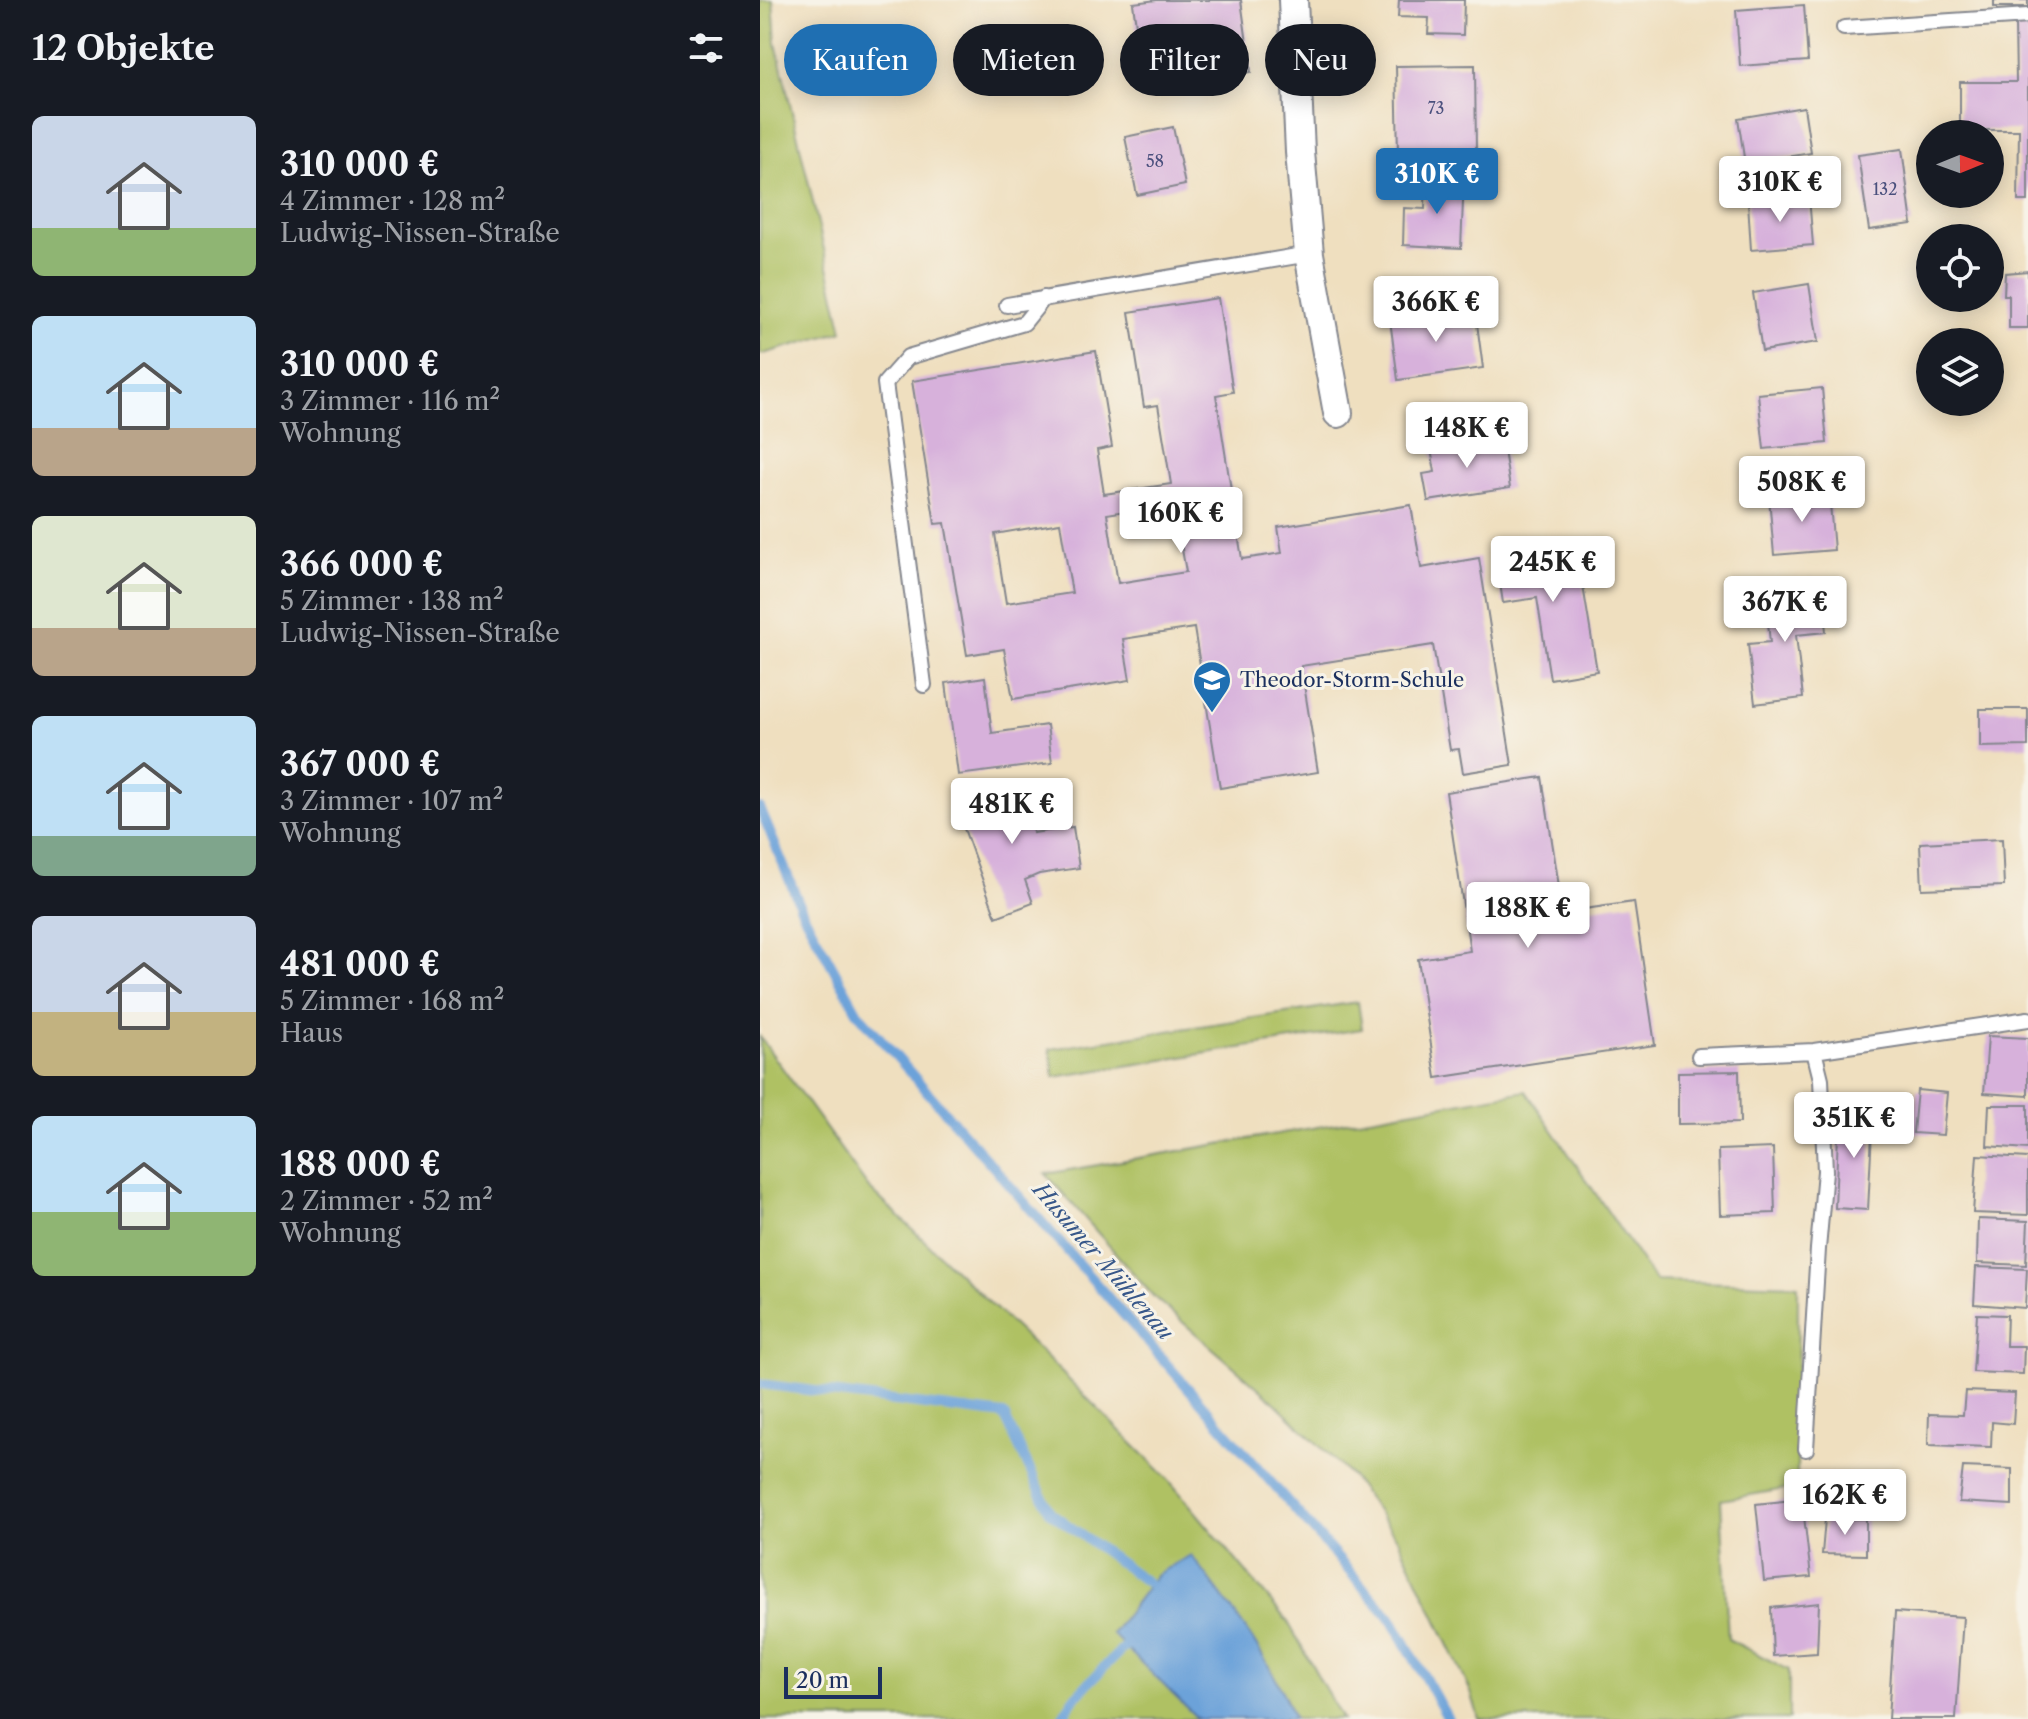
<!DOCTYPE html>
<html lang="de">
<meta charset="utf-8">
<style>
:root{--surface:#171b24;--page:#20242c;--text:#f1f3f6;--muted:#9ea1a6;--accent:#1f6fb2}
body{margin:0;font-family:"Libre Caslon Text",serif;background:var(--page);color:var(--text);height:100vh;display:flex;flex-direction:column;font-size:30px;white-space:nowrap}
*{box-sizing:border-box;margin:0}
p{font-size:26px;color:var(--muted)}
.icon{flex:none;width:44px;height:44px;fill:none;stroke:currentColor;stroke-width:2;stroke-linecap:round;stroke-linejoin:round}
.map{position:relative;flex:1;overflow:hidden}
.side{display:flex;flex-direction:column;background:var(--surface);width:760px}
.side>*{flex:none}
.hud{position:absolute;left:24px;top:24px;width:760px;height:72px;display:flex;gap:16px}
.needle{width:52px;rotate:89deg}
.tools{position:absolute;left:1156px;top:120px;display:grid;gap:16px}
.tools a{display:grid;place-items:center;width:88px;height:88px;border-radius:50%;background:var(--surface);box-shadow:0 4px 20px #0003;font-size:40px}
.scale{position:absolute;left:24px;bottom:20px;width:98px;box-sizing:border-box;padding-left:8px;border:4px solid #1b2f5e;border-top:0;font-size:22px;line-height:28px;white-space:nowrap;color:#1b2f5e;-webkit-text-stroke:6px #f7f3e8;paint-order:stroke}
.price{position:absolute;translate:-50% -68px;padding:0 18px;border-radius:8px;background:#fff;color:#222;font-size:26px;line-height:52px;filter:drop-shadow(0 2px 4px #0008)}
.price::after{content:'';position:absolute;left:50%;top:48px;width:24px;height:18px;margin-left:-12px;background:inherit;clip-path:polygon(0 0,100% 0,50% 100%)}
.price.active{background:var(--accent);color:#fff}
ul{padding:0;list-style:none}
li{display:flex;align-items:center;gap:24px;height:200px;padding:0 32px}
li span{display:grid;place-items:center;flex:none;width:224px;height:160px;border-radius:12px;color:#555}
li>.icon{margin-inline-start:auto}
span .icon{width:96px;height:96px;fill:#fffc;stroke-width:1}
li b{font-size:34px}
h2{display:flex;justify-content:space-between;align-items:center;height:96px;padding:0 32px;font-size:34px}
.pill{padding:0 28px;border-radius:36px;background:var(--surface);box-shadow:0 4px 20px #0003;font-size:28px;line-height:72px}
.pill.active{background:var(--accent);color:#fff}
main{display:flex;flex:1;min-height:0}
.map>svg:first-child{display:block}
.green{fill:#afc164;stroke:#657861;stroke-width:2}
.water{fill:#6ca2d9;stroke:#44689c;stroke-width:2}
.lines{fill:none;stroke-linecap:round;stroke-linejoin:round}
.stream{stroke:#6ca2d9;stroke-width:10}
.building{fill:#d7b1db;fill-rule:evenodd}
.lane-casing{stroke:#85878e;stroke-width:18}
.street-casing{stroke:#85878e;stroke-width:32}
.lane{stroke:#fff;stroke-width:14}
.street{stroke:#fff;stroke-width:28}
.labels{text-anchor:middle;dominant-baseline:central;stroke-width:6;stroke-linejoin:round;paint-order:stroke}
.number-label{font-size:16px;fill:#4a507d}
.poi-label{font-size:20px;fill:#1b2f5e;stroke:#f7f3e8;text-anchor:start}
.water-label{font-size:22px;font-style:italic;fill:#375789;stroke:#f7f3e8}
</style>
<main>
<section class="side">
<h2>12 Objekte<svg class="icon" aria-label="filters" viewBox="0 0 24 24"><path d="M4 7h16M4 17h16"/><circle cx="9" cy="7" r="2"/><circle cx="15" cy="17" r="2"/></svg></h2>
<ul>
<li><span style="background:linear-gradient(#c9d6e8 70%,#8fb573 0)"><svg class="icon" aria-label="home" viewBox="0 0 24 24"><path d="M3 11l9-7 9 7M6 9v11h12V9"/></svg></span><div><b>310 000 €</b><p>4 Zimmer · 128 m²</p><p>Ludwig-Nissen-Straße</p></div></li>
<li><span style="background:linear-gradient(#bfe0f5 70%,#b9a48a 0)"><svg class="icon" aria-label="home" viewBox="0 0 24 24"><path d="M3 11l9-7 9 7M6 9v11h12V9"/></svg></span><div><b>310 000 €</b><p>3 Zimmer · 116 m²</p><p>Wohnung</p></div></li>
<li><span style="background:linear-gradient(#dfe7d0 70%,#b9a48a 0)"><svg class="icon" aria-label="home" viewBox="0 0 24 24"><path d="M3 11l9-7 9 7M6 9v11h12V9"/></svg></span><div><b>366 000 €</b><p>5 Zimmer · 138 m²</p><p>Ludwig-Nissen-Straße</p></div></li>
<li><span style="background:linear-gradient(#bfe0f5 75%,#7fa58c 0)"><svg class="icon" aria-label="home" viewBox="0 0 24 24"><path d="M3 11l9-7 9 7M6 9v11h12V9"/></svg></span><div><b>367 000 €</b><p>3 Zimmer · 107 m²</p><p>Wohnung</p></div></li>
<li><span style="background:linear-gradient(#c9d6e8 60%,#c2b280 0)"><svg class="icon" aria-label="home" viewBox="0 0 24 24"><path d="M3 11l9-7 9 7M6 9v11h12V9"/></svg></span><div><b>481 000 €</b><p>5 Zimmer · 168 m²</p><p>Haus</p></div></li>
<li><span style="background:linear-gradient(#bfe0f5 60%,#8fb573 0)"><svg class="icon" aria-label="home" viewBox="0 0 24 24"><path d="M3 11l9-7 9 7M6 9v11h12V9"/></svg></span><div><b>188 000 €</b><p>2 Zimmer · 52 m²</p><p>Wohnung</p></div></li>
</ul>
</section>
<div class="map">
<svg width="1268" height="1719" viewBox="0 0 1268 1719">
<rect width="100%" height="100%" fill="#f7f3e8"/>
<filter id="ink" filterUnits="userSpaceOnUse"><feTurbulence type="fractalNoise" baseFrequency=".0125" numOctaves="2"/><feDisplacementMap in="SourceGraphic" scale="16" xChannelSelector="R" yChannelSelector="G"/><feConvolveMatrix kernelMatrix="1 2 1 2 8 2 1 2 1" color-interpolation-filters="sRGB"/></filter>
<filter id="wash" filterUnits="userSpaceOnUse"><feTurbulence type="fractalNoise" baseFrequency=".006" numOctaves="4" result="noise"/><feDisplacementMap in="SourceGraphic" scale="32" xChannelSelector="R" yChannelSelector="G"/><feGaussianBlur stdDeviation="1.8" result="paint"/><feColorMatrix in="noise" values="0 0 0 0 0 0 0 0 0 0 0 0 0 0 0 0 0 1.4 0 .05"/><feComposite in="paint" operator="in"/></filter>
<g filter="url(#wash)">
<rect width="100%" height="100%" fill="#efdfbf"/>
<path class="green" d="M0 0H13L16 43 83 331 0 355Z
M598 1002 602 1029 294 1077 290 1049Z
M0 1037 108 1187 280 1351 408 1479 528 1622 582 1719H534L525 1696 397 1574 352 1633 438 1719H0Z
M766 1091 895 1281 1038 1285 1037 1487 961 1500 968 1639 1029 1670V1719H719L711 1692 639 1541 592 1477 511 1399 395 1298 286 1174Z"/>
<path class="water" d="M431 1555C470 1606 511 1658 534 1719H438L352 1634 397 1574Z"/>
<g class="lines">
<path class="stream" d="M0 808 43 913 98 1013 633 1621 688 1719
M0 1384 244 1415 290 1512 389 1584
M301 1719 315 1697 365 1646"/>
</g>
<g id="blocks">
<path class="building" d="M397 0H481L491 72 384 87 373 3Z
M639 0H704L703 35 668 34 669 18 638 17Z
M1234 0H1268V7H1234Z
M1044 5 1048 61 980 66 976 10Z
M1255 23H1268V201H1258L1259 130H1200V82H1256Z
M715 65 716 151 638 152 636 66Z
M1044 107 1051 153 985 164 978 118Z
M413 127 425 185 377 195 365 137Z
M1142 149 1152 224 1109 230 1098 155Z
M666 177 704 178 701 248 643 245 644 208 665 209Z
M1049 197 1053 245 991 250 988 202Z
M1268 271V328H1249V295H1244L1245 273Z
M1049 284 1058 342 1002 351 993 293Z
M458 298 473 392 456 395 482 559 522 553 518 527 651 505 661 568 719 558 752 765 703 773 699 749 690 750 673 645 541 666 558 772 460 788 434 628 363 639 370 680 253 699 244 649 207 655 185 523 175 524 152 381 336 351 352 447 337 450 344 494 411 484 398 405 384 407 369 312ZM414 503 426 572 358 583 347 514ZM300 523 312 593 246 603 235 534Z
M715 309 723 368 638 380 630 320Z
M1062 388 1067 443 1004 449 998 394Z
M742 438 750 488 668 501 663 474 675 472 671 449Z
M1069 492 1074 550 1014 555 1009 497Z
M816 543 837 671 790 679 777 598 743 603 736 557Z
M1062 588 1066 632 1036 635 1043 698 995 704 988 644 1010 642 1005 594Z
M225 677 232 733 287 725 292 763 198 775 186 683Z
M1220 709H1268V746L1220 747Z
M782 777 803 912 874 902 895 1045 676 1078 658 959 710 951 686 792Z
M266 787 273 833 313 827 319 868 279 874 265 880 273 903 236 917 194 801 231 788 236 798Z
M1242 839 1244 886 1162 889 1160 843Z
M1228 1036 1268 1038V1096L1224 1093Z
M979 1071 980 1123 918 1124V1072Z
M1157 1090 1187 1093 1183 1135 1153 1133Z
M1229 1105H1268V1149L1227 1146Z
M1079 1110 1113 1112 1108 1210 1075 1208Z
M1013 1148 1015 1213 960 1215 958 1150Z
M1217 1155 1268 1158V1215L1213 1213Z
M1218 1219 1268 1221 1266 1265 1217 1263Z
M1216 1267 1267 1269 1265 1308 1214 1304Z
M1217 1314 1247 1315 1246 1346H1264L1263 1374 1213 1372Z
M1205 1391 1255 1393 1253 1424 1232 1422 1231 1447 1168 1445 1169 1414 1203 1415Z
M1203 1467 1252 1469V1505L1199 1502Z
M1042 1499 1051 1577 1004 1581 996 1504Z
M1065 1519H1106V1555L1062 1554Z
M1059 1603 1057 1653 1013 1656 1011 1608Z
M1135 1612 1203 1617 1196 1719H1128Z"/>
</g>
</g>
<g filter="url(#ink)">
<use href="#blocks" fill-opacity="0" stroke="#85878e" stroke-width="2"/>
<g class="lines">
<g class="lane-casing">
<path id="lane" d="M1084 28 1268 16
M247 305 549 254
M164 685 125 383 148 357 264 323 284 298
M939 1056 1054 1051 1268 1019
M1046 1449 1058 1249 1065 1171 1061 1079 1054 1051"/>
</g>
<g class="street-casing">
<path id="street" d="M533 0 540 152 549 254 578 413"/>
</g>
<use href="#lane" class="lane"/>
<use href="#street" class="street"/>
</g>
</g>
<defs>
<g id="school-pin" transform="scale(2)"><path d="M0 17L-7.5 6A9.5 9.5 0 1 1 7.5 6Z" fill="#1f6fb2" stroke="#f7f3e8"/><path d="M0-5L7-2L0 1L-7-2ZM-4 1L0 2.5L4 1V4Q0 6-4 4Z" fill="#fff"/></g>
</defs>
<g fill-rule="evenodd">
<use href="#school-pin" x="452" y="680"/>
</g>
<g class="labels">
<g class="number-label">
<text x="676" y="108">73</text>
<text x="395" y="161">58</text>
<text x="1125" y="189">132</text>
</g>
<g class="poi-label">
<text x="480" y="680">Theodor-Storm-Schule</text>
</g>
<g class="water-label">
<text transform="translate(343 1261) rotate(49)">Husumer Mühlenau</text>
</g>
</g>
</svg>
<div class="tools">
<a><svg class="needle" viewBox="-14 -14 28 28"><path d="M0-13l5 13h-10z" fill="#e53935"/><path d="M0 13l5-13h-10z" fill="#9ea1a6"/></svg></a>
<a><svg class="icon" aria-label="locate" viewBox="0 0 24 24"><circle cx="12" cy="12" r="6"/><path d="M12 2v4M12 18v4M2 12h4M18 12h4"/></svg></a>
<a><svg class="icon" aria-label="layers" viewBox="0 0 24 24"><path d="M12 4l9 5-9 5-9-5zM3 14l9 5 9-5"/></svg></a>
</div>
<div class="scale">20 m</div>
<b class="price active" style="left:677px;top:216px">310K €</b>
<b class="price" style="left:1020px;top:224px">310K €</b>
<b class="price" style="left:676px;top:344px">366K €</b>
<b class="price" style="left:707px;top:470px">148K €</b>
<b class="price" style="left:1042px;top:524px">508K €</b>
<b class="price" style="left:421px;top:555px">160K €</b>
<b class="price" style="left:793px;top:604px">245K €</b>
<b class="price" style="left:1025px;top:644px">367K €</b>
<b class="price" style="left:252px;top:846px">481K €</b>
<b class="price" style="left:768px;top:950px">188K €</b>
<b class="price" style="left:1094px;top:1160px">351K €</b>
<b class="price" style="left:1085px;top:1537px">162K €</b>
<div class="hud">
<a class="pill active">Kaufen</a>
<a class="pill">Mieten</a>
<a class="pill">Filter</a>
<a class="pill">Neu</a>
</div>
</div>
</main>
